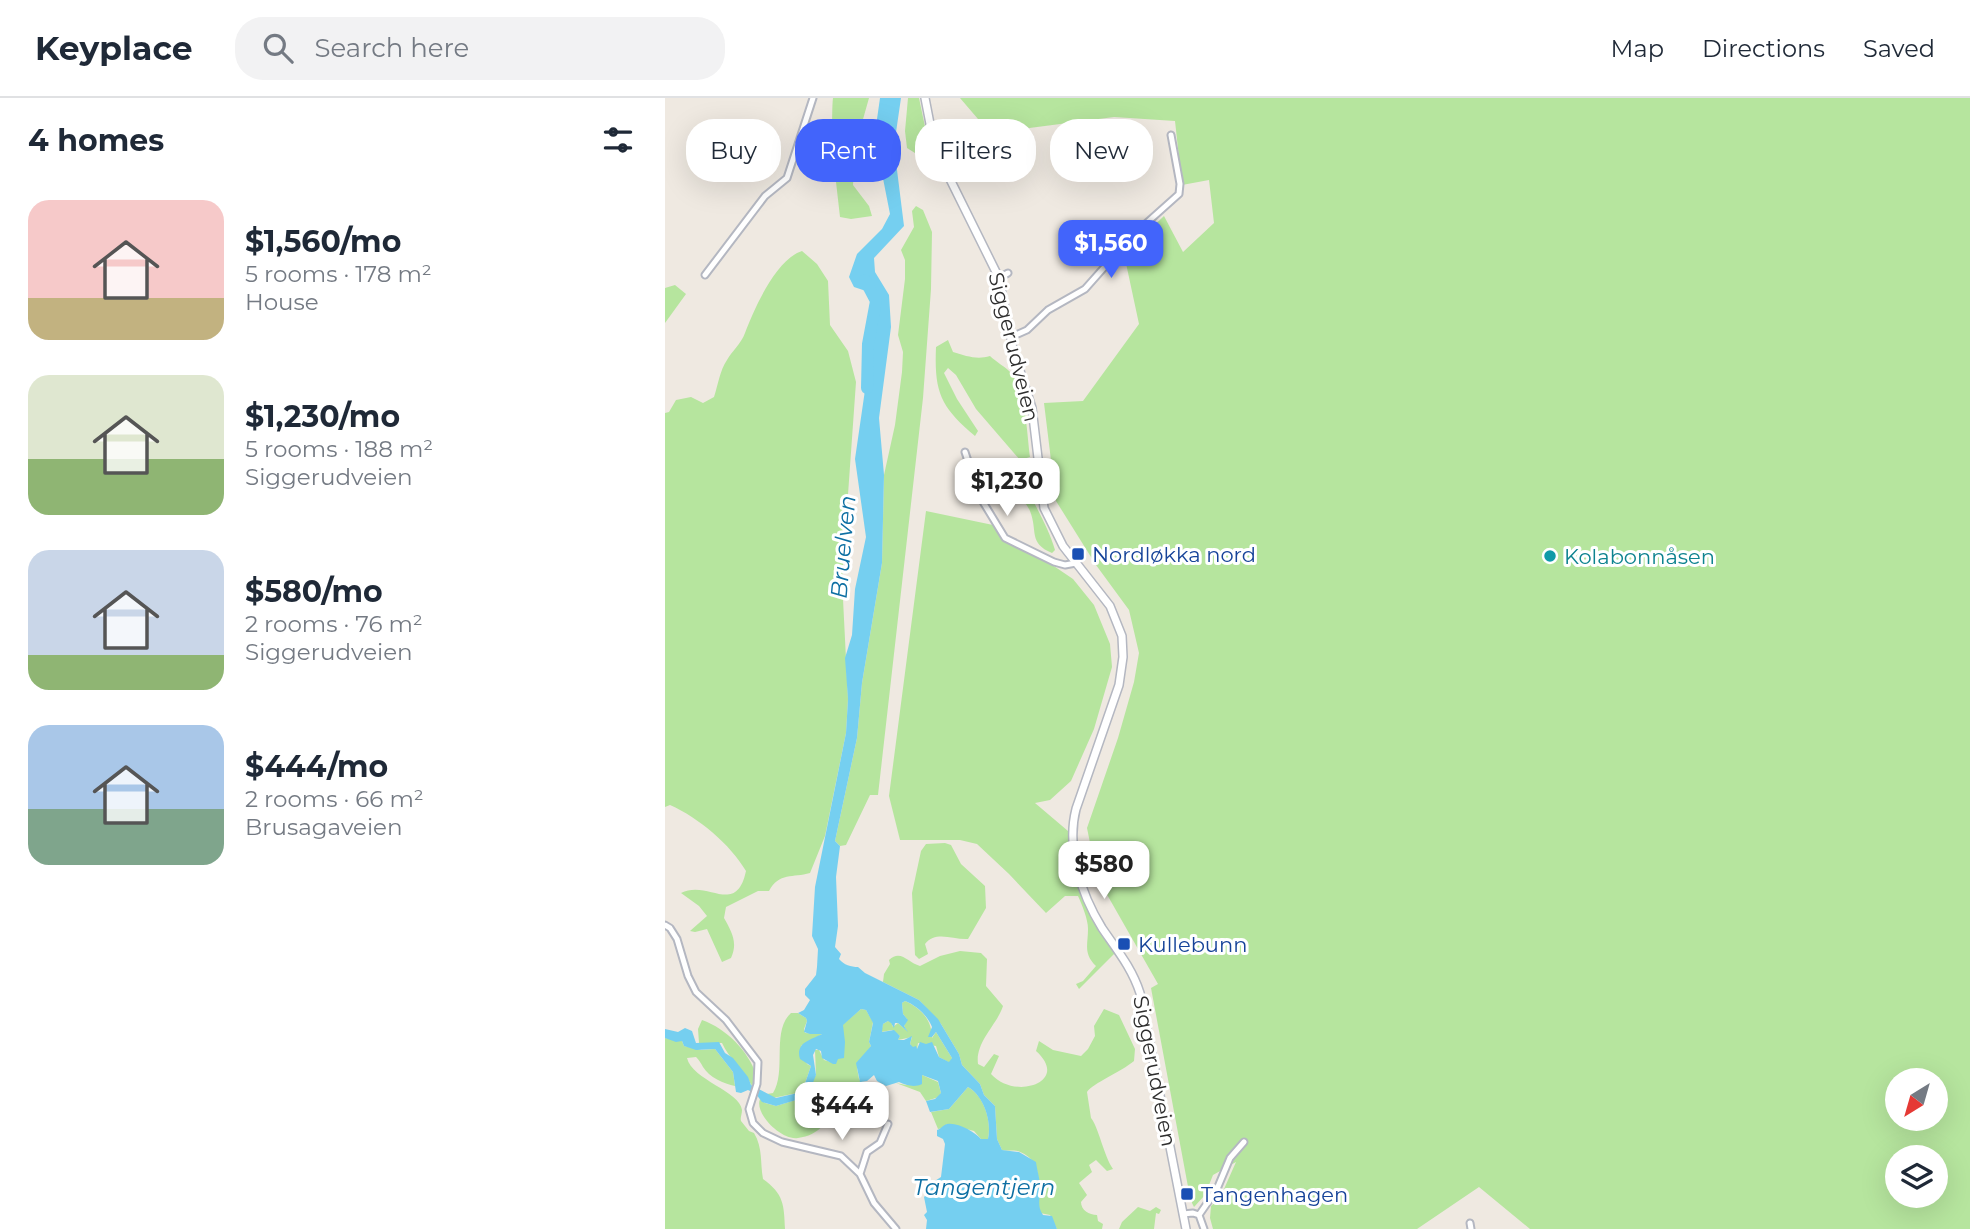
<!DOCTYPE html>
<meta charset="utf-8">
<style>
:root{--surface:#fff;--page:#f2f2f3;--text:#1f2937;--muted:#747a83;--line:#e0e1e3;--accent:#4264fb}
body{margin:0;font-family:Montserrat,sans-serif;background:var(--page);color:var(--text);height:100vh;display:flex;flex-direction:column;font-size:26px;white-space:nowrap}
*{box-sizing:border-box;margin:0}
p{font-size:23px;color:var(--muted)}
.icon{flex:none;width:38px;height:38px;fill:none;stroke:currentColor;stroke-width:2;stroke-linecap:round;stroke-linejoin:round}
.map{position:relative;flex:1;overflow:hidden}
.sheet{display:flex;flex-direction:column;background:var(--surface);width:665px}
.sheet>*{flex:none}
.top-card{position:absolute;left:21px;top:21px;width:665px;height:63px;display:flex;gap:14px}
.needle{width:46px;rotate:217deg}
.controls{position:absolute;left:1220px;top:970px;display:grid;gap:14px}
.controls a{display:grid;place-items:center;width:63px;height:63px;border-radius:50%;background:var(--surface);box-shadow:0 7px 28px #0002;font-size:35px}
.price{position:absolute;translate:-50% -60px;padding:0 16px;border-radius:14px;background:#fff;color:#222;font-size:23px;line-height:46px;filter:drop-shadow(0 2px 4px #0008)}
.price::after{content:'';position:absolute;left:50%;top:42px;width:21px;height:16px;margin-left:-10px;background:inherit;clip-path:polygon(0 0,100% 0,50% 100%)}
.price.selected{background:var(--accent);color:#fff}
ul{padding:0;list-style:none}
li{display:flex;align-items:center;gap:21px;height:175px;padding:0 28px}
li span{display:grid;place-items:center;flex:none;width:196px;height:140px;border-radius:21px;color:#555}
li>.icon{margin-inline-start:auto}
span .icon{width:84px;height:84px;fill:#fffc;stroke-width:1}
li b{font-size:30px}
h2{display:flex;justify-content:space-between;align-items:center;height:84px;padding:0 28px;font-size:30px}
.tag{padding:0 24px;border-radius:28px;background:var(--surface);box-shadow:0 7px 28px #0002;font-size:24px;line-height:63px}
.tag.selected{background:var(--accent);color:#fff}
header{display:flex;align-items:center;gap:42px;box-sizing:border-box;height:98px;padding:0 35px;background:var(--surface);border-bottom:2px solid var(--line)}
header strong{font-size:33px}
nav{display:flex;gap:38px;margin-inline-start:auto;font-size:24px}
.search{width:490px;height:63px;background:var(--page);display:flex;align-items:center;gap:18px;box-sizing:border-box;padding:0 24px;border-radius:28px;color:var(--muted);font-size:26px}
main{display:flex;flex:1;min-height:0}
.map>svg:first-child{display:block}
.green{fill:#b6e59e;fill-rule:evenodd}
.water{fill:#75cff0;fill-rule:evenodd}
.lines{fill:none;stroke-linecap:round;stroke-linejoin:round}
.river{stroke:#75cff0;stroke-width:12}
.street-casing{stroke:#b4b7c1;stroke-width:9}
.secondary-casing{stroke:#b4b7c1;stroke-width:10}
.street{stroke:#fff;stroke-width:5}
.secondary{stroke:#fff;stroke-width:7}
.transit-dot{fill:#1a4fb4;stroke:#fff;stroke-width:2.5}
.culture-dot{fill:#0f9aa8;stroke:#fff;stroke-width:2.5}
.labels{text-anchor:middle;dominant-baseline:central;stroke-width:6;stroke-linejoin:round;paint-order:stroke}
.street-label{font-size:21px;fill:#2e2e2e;stroke:#fff}
.transit-label{font-size:21px;fill:#164399;stroke:#fff;text-anchor:start}
.culture-label{font-size:21px;fill:#0d838f;stroke:#fff;text-anchor:start}
.water-label{font-size:23px;font-style:italic;fill:#0d6fa3;stroke:#fff}
</style>
<header>
<strong>Keyplace</strong>
<div class="search"><svg class="icon" aria-label="search" viewBox="0 0 24 24"><circle cx="10" cy="10" r="6"/><path d="M15 15l6 6"/></svg>Search here</div>
<nav><a>Map</a><a>Directions</a><a>Saved</a></nav>
</header>
<main>
<section class="sheet">
<h2>4 homes<svg class="icon" aria-label="filters" viewBox="0 0 24 24"><path d="M4 7h16M4 17h16"/><circle cx="9" cy="7" r="2"/><circle cx="15" cy="17" r="2"/></svg></h2>
<ul>
<li><span style="background:linear-gradient(#f6c9c9 70%,#c2b280 0)"><svg class="icon" aria-label="home" viewBox="0 0 24 24"><path d="M3 11l9-7 9 7M6 9v11h12V9"/></svg></span><div><b>$1,560/mo</b><p>5 rooms · 178 m²</p><p>House</p></div></li>
<li><span style="background:linear-gradient(#dfe7d0 60%,#8fb573 0)"><svg class="icon" aria-label="home" viewBox="0 0 24 24"><path d="M3 11l9-7 9 7M6 9v11h12V9"/></svg></span><div><b>$1,230/mo</b><p>5 rooms · 188 m²</p><p>Siggerudveien</p></div></li>
<li><span style="background:linear-gradient(#c9d6e8 75%,#8fb573 0)"><svg class="icon" aria-label="home" viewBox="0 0 24 24"><path d="M3 11l9-7 9 7M6 9v11h12V9"/></svg></span><div><b>$580/mo</b><p>2 rooms · 76 m²</p><p>Siggerudveien</p></div></li>
<li><span style="background:linear-gradient(#a9c7e8 60%,#7fa58c 0)"><svg class="icon" aria-label="home" viewBox="0 0 24 24"><path d="M3 11l9-7 9 7M6 9v11h12V9"/></svg></span><div><b>$444/mo</b><p>2 rooms · 66 m²</p><p>Brusagaveien</p></div></li>
</ul>
</section>
<div class="map">
<svg width="1305" height="1131" viewBox="0 0 1305 1131">
<rect width="100%" height="100%" fill="#efe9e1"/>
<path class="green" d="M168 0H204L191 46 188 87 204 108 207 118 186 121 175 119 171 84 148 77 144 71V59L150 55 158 57C170 47 166 15 168 0Z
M243 0H254L263 43 258 50 250 55 242 50 240 33Z
M295 0H1305V1131H865L814 1089 752 1131H548L545 1120 546 1108 555 1100 571 1064 548 1077 540 1097 529 1109 527 1105V1094H524L486 890 493 886 432 779 422 730 453 640 469 584 474 555 464 512 431 467 391 403 379 305 418 303 474 226 459 156 499 118 518 154 549 125 544 82 517 87 510 23 449 19 325 35ZM1232 982H1270V1020H1232ZM1232 1059H1270V1097H1232Z
M251 108 258 112 267 134 266 191 258 300 213 697H205L181 747 175 748 170 743 192 640 197 585 217 465 219 377 230 327 237 274 238 254 233 237 240 181V162L236 152 249 129 247 113Z
M137 153 152 166 163 183 165 227 183 253 191 284 177 481 183 601 181 635 160 738 145 775C128 780 114 774 104 793H93L61 809 59 820C67 834 73 845 66 860L57 864 42 831 30 834 25 833 42 818 34 808 16 795C43 781 71 819 81 773 65 746 34 720 5 707L0 709V315L4 314 11 302 26 299 38 305 49 299C53 287 55 272 62 262 67 253 76 246 80 235 89 211 111 161 137 153Z
M10 187 21 196 0 225V190Z
M283 242 288 254C301 258 312 262 325 258 331 264 341 269 347 276 361 295 362 336 365 359L355 362 311 311 291 277 283 270 279 275 292 301 313 333 310 338C276 309 269 295 271 249Z
M354 388 361 389C371 409 384 431 390 452L387 455C363 445 373 433 365 413 362 406 356 400 352 394Z
M261 413 328 427 408 481 429 507 445 546 447 569 429 631 406 683 385 702 370 705 403 733C404 778 424 818 450 855L414 891 411 886 418 883 431 868C418 855 423 847 423 831 423 821 417 807 413 798H400L381 815 344 776 312 746 295 742H235L224 698Z
M280 745 286 747 296 766 320 788 321 810 303 841C288 842 271 832 260 846L263 856 254 861 250 857 247 795 256 753 261 746Z
M295 853 316 855 322 861 321 888 338 908C332 927 310 944 313 966L319 969 329 956 334 958 326 976C350 1003 406 984 371 953L374 943 388 952 416 958 423 951 430 938 429 928 439 911 454 917 470 951 469 963C456 974 428 985 422 994L426 1020C433 1028 439 1058 448 1071L442 1073 431 1062 424 1067 427 1074 414 1085 422 1097 416 1104C416 1112 424 1117 432 1117L433 1123 438 1126 437 1131H392L385 1117 375 1115C370 1093 383 1064 353 1053 348 1052 342 1053 337 1052L332 1041 330 1008 319 997 315 986 297 967 294 956 276 926 254 902 218 884 219 876 225 866 224 862C236 851 243 865 255 868L275 858Z
M240 903C256 910 267 922 267 940L271 934 287 960 285 965 274 959 271 948 253 945 252 951 247 949 245 946 247 939 233 942 235 938 227 932 216 934 218 926 223 923 226 924 228 929 233 925 242 933 239 928 242 921 238 916 237 905Z
M196 911 201 912 208 924 204 944 206 948 192 970 194 981 198 985 192 988C190 992 189 999 186 1003 183 1008 178 1009 173 1013 158 1025 155 1037 133 1040 117 1043 89 1016 95 1001L100 1005 111 1008 134 1001 151 977 150 952H154L159 962 166 964 178 956 177 927Z
M126 915H133L141 920 142 923 139 931 140 935 157 936 136 948 142 966 146 968 137 994 108 1000 102 996 108 995C122 973 106 933 126 915Z
M37 922C62 931 83 953 91 976L87 988C79 972 64 961 57 945H34L33 931Z
M0 940 17 943 19 948 36 952 50 951 68 974 70 988C59 986 44 979 38 969 36 965 34 962 31 959L22 960C27 982 75 993 77 1012 77 1016 75 1020 76 1023L84 1033 89 1035C98 1050 95 1064 98 1081 119 1096 119 1107 120 1131H0Z
M257 977 273 984 276 995 274 999 261 1003 255 994 231 985 241 987 257 986Z
M303 989C319 998 327 1023 323 1041H316L309 1033 282 1026 278 1030 273 1031 266 1014 284 1011Z
M473 1109 485 1113 491 1109 496 1112 494 1116 491 1115 489 1131H454L457 1124Z"/>
<path class="water" d="M215 0H236L229 48 239 128 209 160 210 174 224 197 226 229 214 320 219 377 217 465 197 585 192 640 170 743 175 748 171 779 173 828 170 849 176 856 174 861C179 867 186 869 193 869L200 875 254 902 273 921 294 956 297 967 315 986 319 997 330 1008 332 1041 337 1052 354 1054 371 1064C372 1072 375 1081 375 1088 376 1099 371 1107 378 1117L387 1118 392 1131H261L262 1122 259 1117 262 1114 259 1099 264 1094 262 1088 276 1079 280 1046 278 1041 272 1038V1032C276 1031 278 1027 282 1026 293 1024 310 1034 316 1041H323C327 1024 319 998 303 989L284 1011 265 1014 261 1003 270 1001 276 995 273 983 257 977V986C249 990 241 987 234 984L221 988 212 983 209 977 202 983 195 984 191 965 206 948 204 944 208 925 201 912 196 911 178 927 180 944 179 960 173 961 171 966H168L157 960 156 953 151 951 148 957 151 977 143 997 138 1000 111 1008 97 1004 91 996 83 992 76 995 71 994 68 974 50 951 31 952 19 948 17 943 11 944 0 940V931L13 934 20 930 27 933 31 945 54 944 60 955 68 960 83 979 86 987 111 1000 137 994 146 968 135 961C130 945 145 942 157 936H145L139 934 142 923 141 920 133 915 139 912 145 902 140 897V891L151 877 152 869 153 851 147 838 150 789 181 635 183 601 180 560 187 537 190 491 201 439 190 361 209 230 210 196 189 189 184 179 192 156 217 131 225 116 212 50V21ZM240 903C251 907 263 918 267 929L263 939H267L271 934 287 960 284 964 274 959 267 944 261 946 255 944 252 951 251 948 248 949 245 946 247 938 239 942H233L235 938 229 932 217 934 218 926 223 923 226 925 229 930 230 925H233L243 934 239 928 243 922 238 916 237 905Z"/>
<g class="lines">
<path class="river" d="M200 182 211 203 203 246 202 290"/>
<g class="street-casing">
<path id="street" d="M40 177 100 98 122 80 148 0
M334 180 343 175
M353 236 362 232 383 212 420 191 467 138 514 96 515 86 506 37
M300 354 315 399 340 440 389 464 400 467 411 465
M0 827 5 830 12 841 23 878 31 894 61 922 93 964 92 986 84 1011 88 1025 98 1035 117 1044 176 1058 195 1076 209 1105 231 1131
M195 1076 202 1054 215 1045 223 1026
M518 1116 528 1115 534 1117 539 1131
M534 1117 552 1091 565 1060 579 1044
M805 1125 806 1131"/>
</g>
<g class="secondary-casing">
<path id="secondary" d="M260 0 266 31 280 71 334 180 348 251 367 310 379 410 398 448 445 508 457 538 458 559 454 587 411 711C401 750 416 796 437 830 452 852 467 870 475 895L521 1131"/>
</g>
<use href="#street" class="street"/>
<use href="#secondary" class="secondary"/>
</g>
<g class="transit-dot">
<rect x="406" y="449" width="14" height="14" rx="3.5"/>
<rect x="452" y="839" width="14" height="14" rx="3.5"/>
<rect x="515" y="1089" width="14" height="14" rx="3.5"/>
</g>
<circle class="culture-dot" cx="885" cy="458" r="7"/>
<g class="labels">
<g class="street-label">
<text transform="translate(349 249) rotate(76)">Siggerudveien</text>
<text transform="translate(490 973) rotate(79)">Siggerudveien</text>
</g>
<g class="transit-label">
<text x="427" y="456">Nordløkka nord</text>
<text x="473" y="846">Kullebunn</text>
<text x="536" y="1096">Tangenhagen</text>
</g>
<g class="culture-label">
<text x="899" y="458">Kolabonnåsen</text>
</g>
<g class="water-label">
<text transform="translate(178 449) rotate(-85)">Bruelven</text>
<text x="319" y="1089">Tangentjern</text>
</g>
</g>
</svg>
<div class="controls">
<a><svg class="needle" viewBox="-14 -14 28 28"><path d="M0-13l5 13h-10z" fill="#e53935"/><path d="M0 13l5-13h-10z" fill="#747a83"/></svg></a>
<a><svg class="icon" aria-label="layers" viewBox="0 0 24 24"><path d="M12 4l9 5-9 5-9-5zM3 14l9 5 9-5"/></svg></a>
</div>
<b class="price selected" style="left:446px;top:182px">$1,560</b>
<b class="price" style="left:342px;top:420px">$1,230</b>
<b class="price" style="left:439px;top:803px">$580</b>
<b class="price" style="left:177px;top:1044px">$444</b>
<div class="top-card">
<a class="tag">Buy</a>
<a class="tag selected">Rent</a>
<a class="tag">Filters</a>
<a class="tag">New</a>
</div>
</div>
</main>
